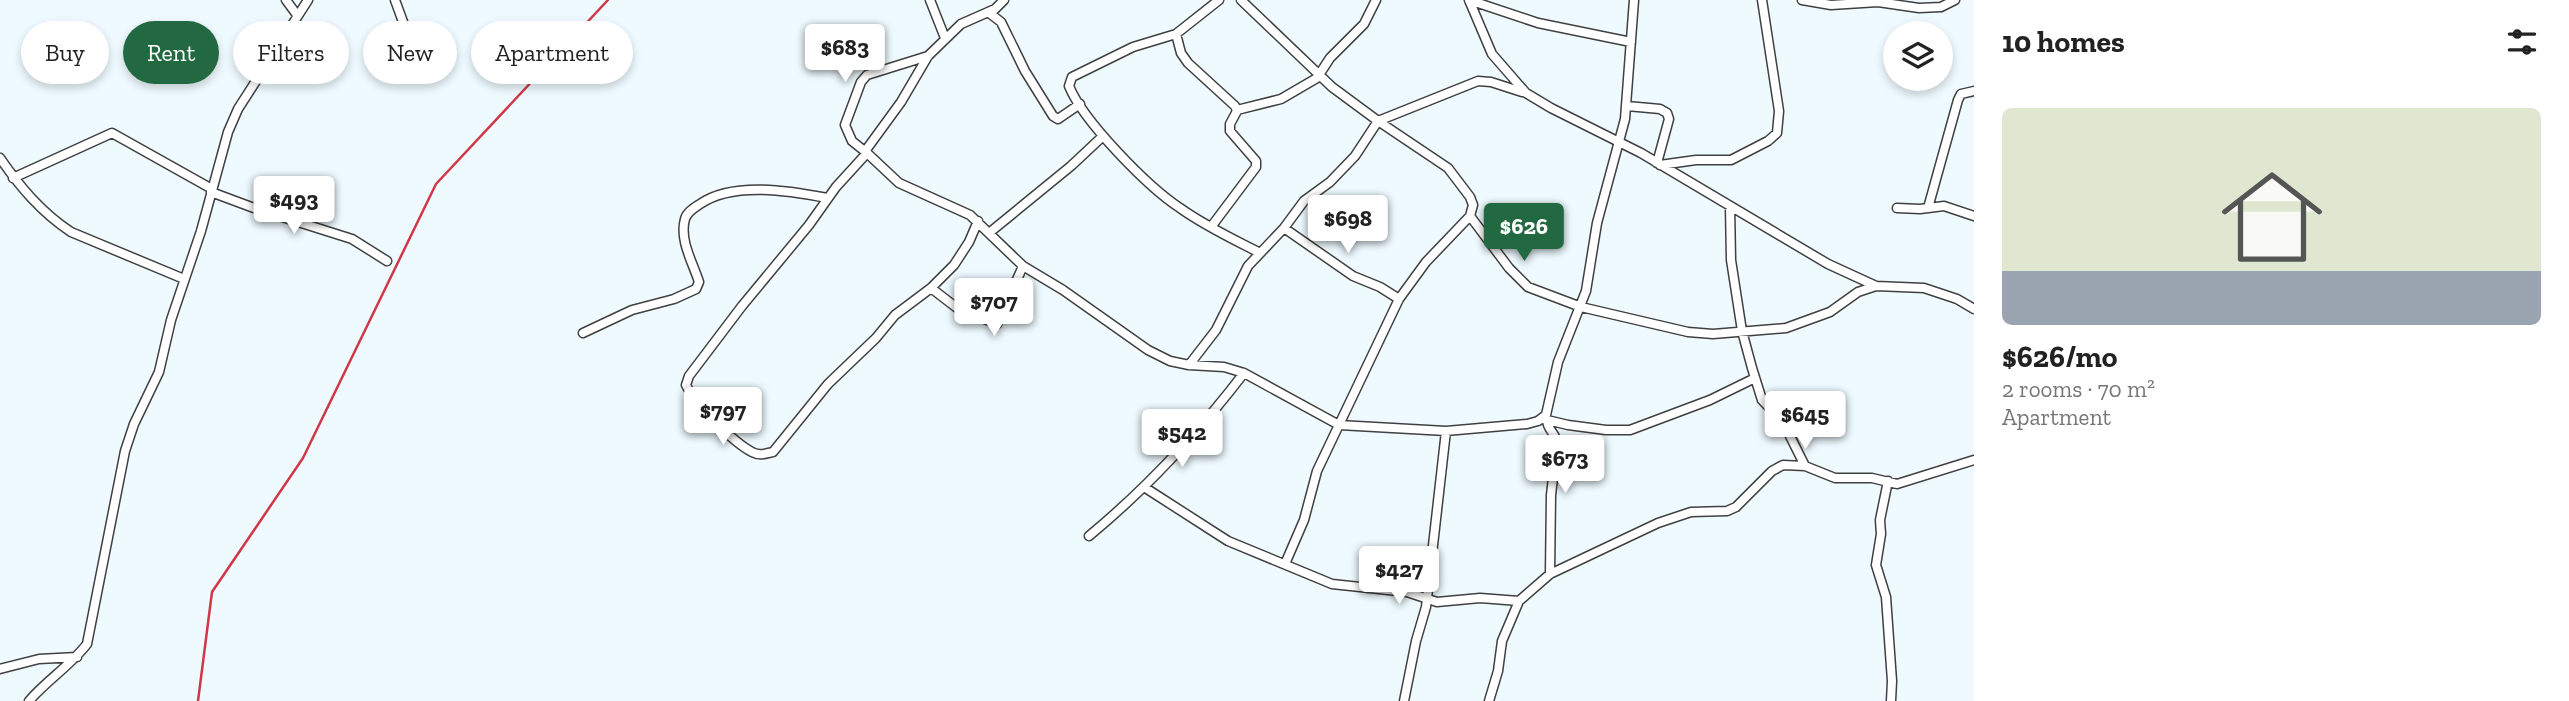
<!DOCTYPE html>
<meta charset="utf-8">
<style>
:root{--surface:#fff;--page:#f6f6f6;--text:#222;--muted:#767676;--line:#e0e0e0;--accent:#226942}
body{margin:0;font-family:"Zilla Slab",serif;background:var(--page);color:var(--text);height:100vh;display:flex;flex-direction:column;font-size:26px;white-space:nowrap}
*{box-sizing:border-box;margin:0}
p{font-size:23px;color:var(--muted)}
.icon{flex:none;width:38px;height:38px;fill:none;stroke:currentColor;stroke-width:2;stroke-linecap:round;stroke-linejoin:round}
.map{position:relative;flex:1;overflow:hidden}
.details{display:flex;flex-direction:column;background:var(--surface);width:595px}
.details>*{flex:none}
.hud{position:absolute;left:21px;top:21px;width:665px;height:63px;display:flex;gap:14px}
.fabs{position:absolute;left:1883px;top:21px;display:grid;gap:14px}
.fabs a{display:grid;place-items:center;width:70px;height:70px;border-radius:50%;background:var(--surface);box-shadow:0 4px 10px #0003;font-size:35px}
.price{position:absolute;translate:-50% -60px;padding:0 16px;border-radius:7px;background:#fff;color:#222;font-size:23px;line-height:46px;filter:drop-shadow(0 2px 4px #0008)}
.price::after{content:'';position:absolute;left:50%;top:42px;width:21px;height:16px;margin-left:-10px;background:inherit;clip-path:polygon(0 0,100% 0,50% 100%)}
.price.active{background:var(--accent);color:#fff}
ul{padding:0;list-style:none}
li{display:grid;align-content:center;gap:14px;height:371px;padding:0 28px}
li+li{border-top:2px solid var(--line)}
li span{display:grid;place-items:center;height:217px;border-radius:10px;color:#555}
li>.icon{margin-inline-start:auto}
span .icon{width:126px;height:126px;fill:#fffc;stroke-width:1}
li b{font-size:30px}
h2{display:flex;justify-content:space-between;align-items:center;height:84px;padding:0 28px;font-size:30px}
.tag{padding:0 24px;border-radius:32px;background:var(--surface);box-shadow:0 4px 10px #0003;font-size:24px;line-height:63px}
.tag.active{background:var(--accent);color:#fff}
main{display:flex;flex:1;min-height:0}
.map>svg:first-child{display:block}
.lines{fill:none;stroke-linecap:round;stroke-linejoin:round}
.stream{stroke:#d03747;stroke-width:2.5}
.minor-casing{stroke:#404040;stroke-width:11}
.minor{stroke:#fff;stroke-width:8}
</style>
<main>
<div class="map">
<svg width="1974" height="701" viewBox="0 0 1974 701">
<rect width="100%" height="100%" fill="#eefaff"/>
<g class="lines">
<path class="stream" d="M198 701 212 592 303 458 436 184 608 0"/>
<g class="minor-casing">
<path id="minor" d="M286 0 297 15
M395 0 406 30
M930 0 945 38
M1004 0 995 9 961 24 928 56 901 102 866 150 867 153 899 183 970 215 1023 266 1063 290 1148 350 1170 361 1189 365 1224 367 1244 373 1339 425 1446 431 1527 424 1538 421 1546 415 1558 362 1586 291 1597 223 1625 119 1634 0
M1219 0 1176 34 1133 47 1072 77 1069 86C1083 121 1148 187 1180 208 1205 226 1233 239 1260 253
M1241 0 1332 87 1378 121 1448 168 1470 197 1473 205 1470 216 1426 262 1399 299 1317 471 1304 520 1285 564
M1469 0 1492 54 1526 93 1551 108 1641 153 1828 264 1876 286 1924 288 1957 299 1974 309
M1469 0 1538 23 1631 42
M1802 0 1831 5 1878 2 1919 8 1941 7 1955 0
M988 12 1001 22 1025 71 1053 116 1058 119 1080 104
M1176 34 1181 53 1188 63 1235 106 1237 111 1230 124V131L1256 161V167L1211 227
M928 56 867 75 861 82 845 125 852 141 867 153 836 187 809 225 742 306 689 376 686 385C695 404 733 442 752 452 759 456 765 454 773 452L828 384 876 338 895 315 931 288 954 265 969 242 978 221
M1627 106 1660 109 1667 113 1669 119 1657 163
M1237 110 1281 99 1317 78 1330 58 1364 24 1376 0
M0 158C20 187 41 212 71 232L184 279
M1660 165 1696 160H1731L1768 141 1777 133 1779 111 1762 0
M13 178 112 133 212 189
M211 192 254 208 352 239 387 261
M1730 206 1731 260 1742 331 1752 368 1762 400 1783 422 1805 466
M1897 208 1920 209 1944 206 1974 216
M1928 208 1958 100 1961 94 1974 91
M1470 216 1509 268 1528 287 1581 307 1688 332 1713 334 1786 328 1830 312 1858 292 1876 286
M1284 228 1353 276 1380 287 1399 299
M989 233 1071 166 1103 136
M931 288 957 308 997 324 1023 266
M583 333 632 310 674 299 696 289 699 282C693 263 679 240 685 219 687 212 694 208 700 204 733 181 791 191 827 198
M1189 365 1216 330 1248 266 1284 228 1304 201 1330 182 1355 156 1378 121 1478 81 1491 82 1522 92
M1543 419 1568 425 1606 430H1630L1710 400 1755 378
M1547 420C1547 430 1556 433 1557 443L1551 495 1550 574
M1888 481 1880 520 1881 534 1876 565 1886 597 1892 681 1891 701
M1144 487 1228 541 1332 584 1407 592 1437 602 1480 598 1519 601 1550 574 1658 523 1691 512 1727 511 1736 507 1772 471 1783 465 1805 466 1835 478H1872L1897 484 1974 460
M1089 536C1147 488 1198 433 1244 373
M0 669 39 659 77 657
M29 701C47 680 71 665 87 644L125 451 134 424 159 372 171 320 201 231 228 132 238 109 308 0
M1404 701 1416 641 1426 607 1446 431
M1489 701 1498 671 1502 641 1519 601"/>
</g>
<use href="#minor" class="minor"/>
</g>
</svg>
<div class="fabs">
<a><svg class="icon" aria-label="layers" viewBox="0 0 24 24"><path d="M12 4l9 5-9 5-9-5zM3 14l9 5 9-5"/></svg></a>
</div>
<b class="price" style="left:845px;top:84px">$683</b>
<b class="price" style="left:294px;top:236px">$493</b>
<b class="price" style="left:1348px;top:255px">$698</b>
<b class="price active" style="left:1524px;top:263px">$626</b>
<b class="price" style="left:994px;top:338px">$707</b>
<b class="price" style="left:723px;top:447px">$797</b>
<b class="price" style="left:1805px;top:451px">$645</b>
<b class="price" style="left:1182px;top:469px">$542</b>
<b class="price" style="left:1565px;top:495px">$673</b>
<b class="price" style="left:1399px;top:606px">$427</b>
<div class="hud">
<a class="tag">Buy</a>
<a class="tag active">Rent</a>
<a class="tag">Filters</a>
<a class="tag">New</a>
<a class="tag">Apartment</a>
</div>
</div>
<section class="details">
<h2>10 homes<svg class="icon" aria-label="filters" viewBox="0 0 24 24"><path d="M4 7h16M4 17h16"/><circle cx="9" cy="7" r="2"/><circle cx="15" cy="17" r="2"/></svg></h2>
<ul>
<li><span style="background:linear-gradient(#dfe7d0 75%,#9aa5b1 0)"><svg class="icon" aria-label="home" viewBox="0 0 24 24"><path d="M3 11l9-7 9 7M6 9v11h12V9"/></svg></span><div><b>$626/mo</b><p>2 rooms · 70 m²</p><p>Apartment</p></div></li>
</ul>
</section>
</main>
